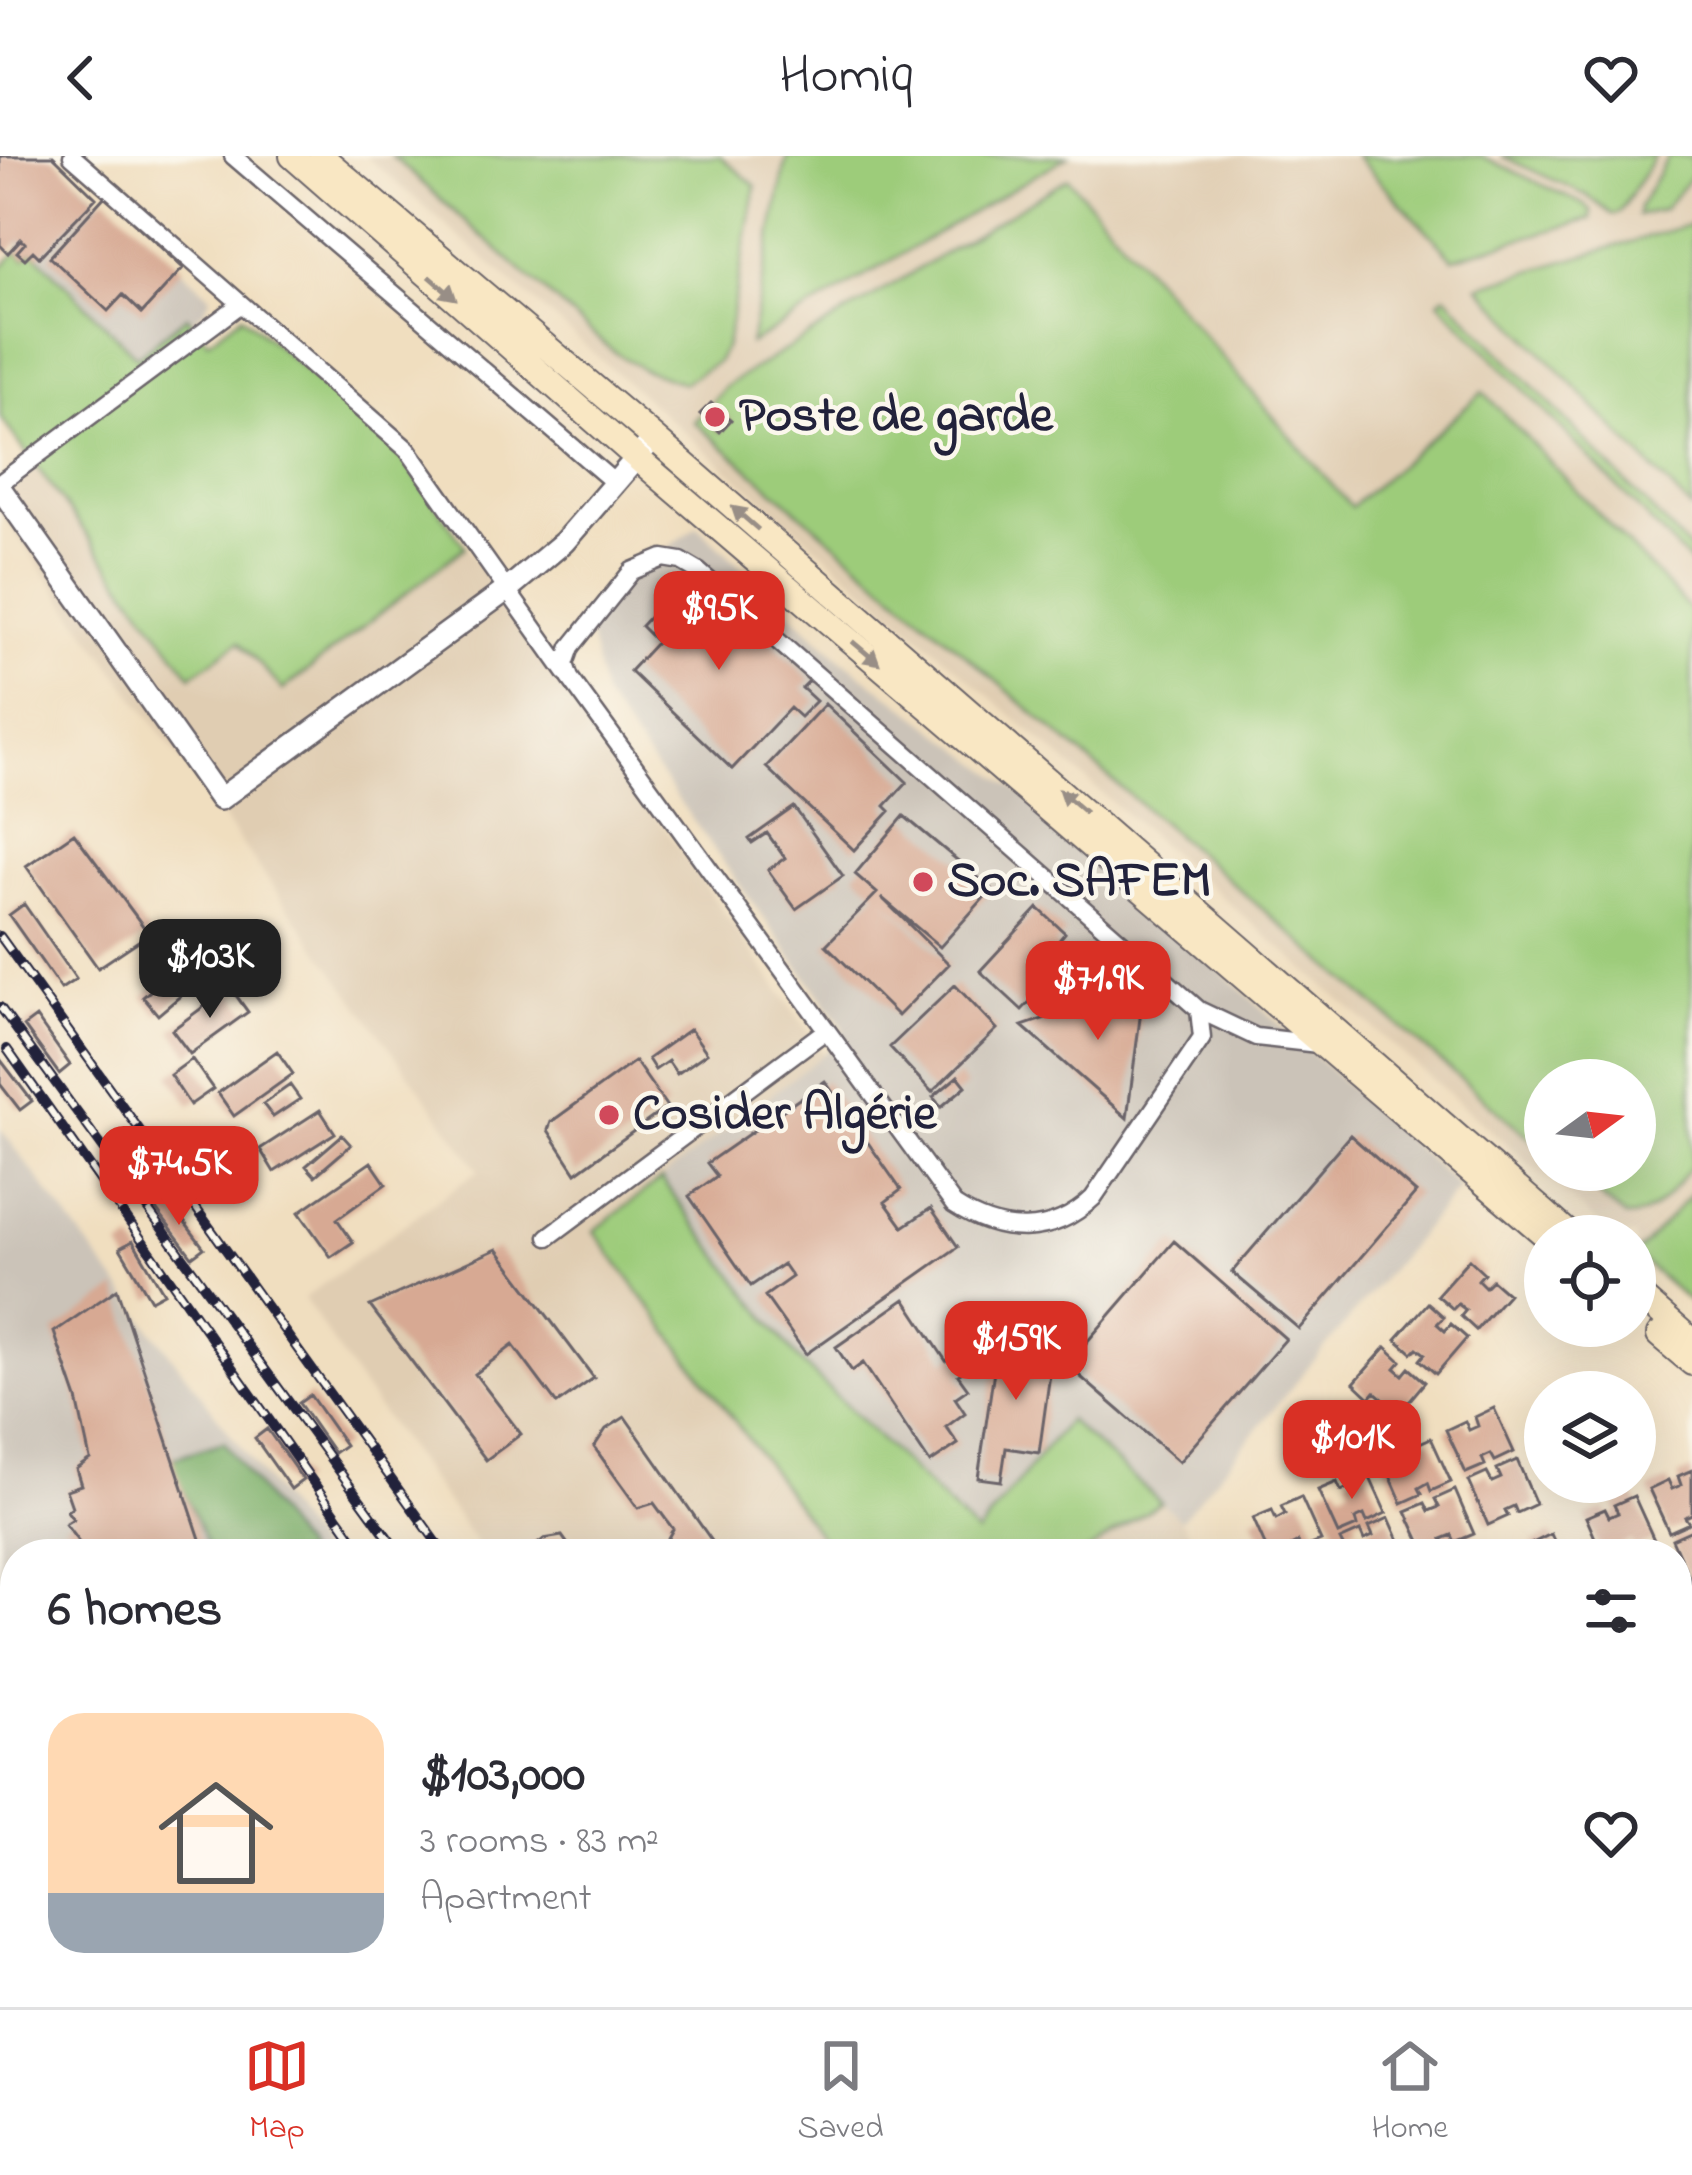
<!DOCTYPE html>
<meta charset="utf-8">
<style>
:root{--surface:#fff;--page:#f2f2f3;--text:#2b2b33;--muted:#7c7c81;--line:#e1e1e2;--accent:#d93025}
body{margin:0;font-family:"Indie Flower",sans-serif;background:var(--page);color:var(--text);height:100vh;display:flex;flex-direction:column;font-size:45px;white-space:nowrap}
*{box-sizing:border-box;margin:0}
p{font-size:39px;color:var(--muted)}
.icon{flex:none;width:66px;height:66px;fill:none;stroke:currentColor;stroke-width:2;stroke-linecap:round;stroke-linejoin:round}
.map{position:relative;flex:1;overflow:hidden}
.details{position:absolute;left:0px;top:1383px;width:1692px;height:468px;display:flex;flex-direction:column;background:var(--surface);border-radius:48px 48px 0 0;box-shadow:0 12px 48px #0002}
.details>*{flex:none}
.needle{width:78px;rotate:75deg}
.buttons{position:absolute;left:1524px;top:903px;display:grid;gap:24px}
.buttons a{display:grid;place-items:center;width:132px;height:132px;border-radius:50%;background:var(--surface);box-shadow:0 12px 48px #0002;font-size:60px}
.price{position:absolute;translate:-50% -102px;padding:0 27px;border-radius:24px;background:var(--accent);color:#fff;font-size:39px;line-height:78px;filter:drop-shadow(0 3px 6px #0008)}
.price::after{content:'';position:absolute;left:50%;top:72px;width:36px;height:27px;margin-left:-18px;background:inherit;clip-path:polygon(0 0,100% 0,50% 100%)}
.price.on{background:#222;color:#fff}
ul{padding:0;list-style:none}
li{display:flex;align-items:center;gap:36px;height:300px;padding:0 48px}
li+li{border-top:3px solid var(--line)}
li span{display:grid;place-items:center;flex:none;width:336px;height:240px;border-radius:36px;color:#555}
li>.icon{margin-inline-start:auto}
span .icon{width:144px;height:144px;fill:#fffc;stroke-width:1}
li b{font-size:51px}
h2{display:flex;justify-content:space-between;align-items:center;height:144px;padding:0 48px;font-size:51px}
header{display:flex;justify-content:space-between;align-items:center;height:156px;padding:0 48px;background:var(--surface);font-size:54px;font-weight:600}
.tab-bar{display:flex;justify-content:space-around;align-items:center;height:168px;border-top:3px solid var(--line);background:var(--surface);font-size:33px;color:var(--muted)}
.tab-bar a{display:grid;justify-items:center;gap:6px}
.tab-bar .on{color:var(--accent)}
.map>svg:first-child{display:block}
.built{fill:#e0cdb2;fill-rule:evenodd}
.industrial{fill:#cbc3b8}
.green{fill:#9dcc7a;stroke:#60775a;stroke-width:3}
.forest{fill:#7eb06a;stroke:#506952;stroke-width:3}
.building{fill:#d7a993}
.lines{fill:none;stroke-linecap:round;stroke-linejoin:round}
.minor-casing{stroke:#6a6469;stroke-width:21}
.tertiary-casing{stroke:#6a6469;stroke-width:26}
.secondary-casing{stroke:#6a6469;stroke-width:28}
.minor{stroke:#fff;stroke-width:16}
.tertiary{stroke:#fff;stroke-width:21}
.secondary{stroke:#f9e7c3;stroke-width:24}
.rail-casing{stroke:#22223b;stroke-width:10}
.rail{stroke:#fbf7ec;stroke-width:6;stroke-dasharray:18;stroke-linecap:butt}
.oneway{fill:#988e86}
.poi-dot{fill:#d1495b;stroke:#fbf7ec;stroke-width:4.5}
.labels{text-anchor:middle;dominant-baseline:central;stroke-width:9;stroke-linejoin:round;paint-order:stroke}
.poi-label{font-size:51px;font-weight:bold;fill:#22223b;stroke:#fbf7ec;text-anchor:start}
</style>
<header><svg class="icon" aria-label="back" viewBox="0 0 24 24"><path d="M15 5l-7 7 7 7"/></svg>Homiq<svg class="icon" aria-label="heart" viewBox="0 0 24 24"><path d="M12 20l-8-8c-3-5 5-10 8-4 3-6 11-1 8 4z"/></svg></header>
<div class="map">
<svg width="1692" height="1851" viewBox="0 0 1692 1851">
<rect width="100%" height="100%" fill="#fbf7ec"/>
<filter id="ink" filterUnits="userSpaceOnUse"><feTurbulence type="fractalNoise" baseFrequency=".00833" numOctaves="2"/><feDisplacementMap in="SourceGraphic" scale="24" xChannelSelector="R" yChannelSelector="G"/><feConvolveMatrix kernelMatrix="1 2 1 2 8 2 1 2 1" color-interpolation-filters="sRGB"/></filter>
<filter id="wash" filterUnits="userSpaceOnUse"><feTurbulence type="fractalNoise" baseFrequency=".004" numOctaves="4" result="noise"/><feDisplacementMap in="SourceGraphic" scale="48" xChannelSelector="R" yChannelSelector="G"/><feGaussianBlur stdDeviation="2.7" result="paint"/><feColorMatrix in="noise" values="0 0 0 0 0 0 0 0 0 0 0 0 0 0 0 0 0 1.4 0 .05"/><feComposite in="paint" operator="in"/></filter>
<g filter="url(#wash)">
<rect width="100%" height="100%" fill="#f0debf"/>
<path class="built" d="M366 0H1692V1148L1635 1099V1080H1613ZM1545 924H1635V1014H1545Z
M242 159 399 296 824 898 661 1024 797 1202 977 1378 1068 1264 1177 1359 1205 1398H484L356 1222 304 1142 479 1014 0 356V338Z
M801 1836H1509L1520 1851H812Z"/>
<path class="industrial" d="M51 0 211 140 204 155 132 211 0 70Z
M697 370 841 503 1047 657 1459 1031 1181 1364 1068 1264 978 1378 797 1202 661 1023 824 898 844 873 603 540 584 455Z
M0 972 321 1398H15V1836H782L793 1851H0Z"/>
<path class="green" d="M392 0H720L756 30 726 190 717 206 683 227 642 213 610 193Z
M787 0H1068L750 188Z
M1356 0H1481L1585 49 1591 55V63L1453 102Z
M1501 0H1655L1619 57 1613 59 1586 39Z
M1669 0H1692V20L1664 53 1638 60 1639 51Z
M1068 22 1351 351 1483 236 1692 456V1010C1674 1030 1655 1063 1625 1061L1567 1014H1635V924H1545V995L694 266 700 258 720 276 730 264 711 247 726 230Z
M1692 68V354L1479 130Z
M33 95 137 201 187 160 208 185 242 159 399 296 465 391 283 534 239 486 191 520 0 261V113L17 96 25 103Z
M1446 139 1692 396V409L1439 145Z
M661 1023 797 1202 977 1378 1068 1264 1161 1346 1083 1398H858L855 1394 833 1398 594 1075Z
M1692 1037V1148L1635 1099Z
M976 1836H1060L1070 1851H955Z
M1179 1836H1509L1520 1851H1190Z"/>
<path class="forest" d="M224 1286 306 1398H211L169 1303Z
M15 1518V1836H23L13 1851H0V1582Z
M368 1836H592L599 1851H380Z"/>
<g id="blocks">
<path class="building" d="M0 0H53L96 42 39 101 33 95 25 103 17 96 25 87 21 83 8 97 0 89Z
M105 40 183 112 142 157 123 139 108 155 50 101Z
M711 247 731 264 720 276 700 258Z
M704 422 810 524 802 532 816 545 800 561 790 552 732 613 630 515 657 486 641 470 665 444 675 453Z
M825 548 907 626 885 650 890 655 854 694 766 611Z
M794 651 843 720 796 753 768 714 785 702 767 677 752 687 749 683Z
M904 660 992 733 940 791 882 742 949 808 898 860 826 789 877 737 855 718Z
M74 677 149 778 98 812 26 710Z
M24 748 76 823 61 833 9 759Z
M1038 752 1065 777 1055 789 1070 803 1022 854 980 815Z
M189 802 204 820 158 859 143 841Z
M955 829 997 873 932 936 890 891Z
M230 831 248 856 190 898 172 874Z
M1134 832 1143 839 1127 962 1022 870Z
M36 861 70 909 59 918 24 870Z
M690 873 707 897 677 918 668 905 655 914 648 903Z
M277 895 293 918 234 960 218 937Z
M0 903 32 945 20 954 0 928Z
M192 903 213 933 190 949 170 919Z
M635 905 667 951 576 1017 548 974 551 966Z
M958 920 966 930 941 951 933 941Z
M825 925 901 1034 885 1046 903 1071 931 1052 958 1091 806 1198 765 1140 792 1121 783 1108 751 1130 689 1040 717 1020 707 1007Z
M290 929 300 943 273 961 263 948Z
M320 954 335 977 274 1016 260 993Z
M342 979 351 989 315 1020 306 1010Z
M1350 979 1416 1037 1299 1173 1232 1116Z
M371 1006 386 1028 337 1063 353 1086 331 1101 299 1056Z
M167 1043 204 1092 192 1101 155 1052Z
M133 1085 164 1137 151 1144 120 1092Z
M1174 1085 1286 1183 1179 1306 1067 1209Z
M497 1093 594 1222 557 1248 513 1189 475 1218 521 1278 486 1304 370 1150Z
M1469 1103 1484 1117 1478 1124 1485 1131 1492 1124 1508 1138 1476 1174 1461 1160 1466 1154 1458 1148 1453 1153 1437 1139Z
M117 1133 205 1398H72L71 1394 80 1388 65 1368 73 1363 67 1355 72 1351 66 1334 81 1329 76 1313 90 1303 77 1243 54 1176Z
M905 1143 946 1205 961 1195 971 1210 958 1219 968 1233 955 1242 965 1257 946 1271 958 1288 930 1307 863 1207 852 1215 836 1191Z
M1428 1147 1444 1161 1437 1168 1445 1175 1451 1168 1467 1182 1436 1218 1420 1204 1425 1198 1417 1192 1412 1197 1396 1183Z
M999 1181 1054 1189 1039 1297 1006 1292 1001 1325 978 1322Z
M1386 1191 1401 1205 1395 1212 1403 1219 1409 1212 1425 1226 1394 1263 1378 1248 1383 1243 1375 1236 1370 1242 1354 1227Z
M310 1239 345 1289 334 1297 299 1247Z
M1494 1252 1514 1296 1495 1305 1491 1298 1482 1302 1485 1309 1466 1317 1446 1274 1465 1265 1469 1274 1478 1270 1475 1261Z
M625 1261 721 1398H671L664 1389 673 1373 654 1347 638 1352 594 1291 606 1273Z
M267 1273 303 1324 291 1333 255 1282Z
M1431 1282 1451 1326 1431 1335 1428 1327 1419 1332 1422 1338 1402 1347 1383 1303 1402 1295 1406 1304 1415 1299 1411 1291Z
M1517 1304 1536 1348 1517 1357 1514 1350 1505 1354 1508 1360 1488 1369 1469 1325 1487 1317 1492 1326 1501 1322 1497 1313Z
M1366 1313 1386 1357 1367 1366 1364 1359 1355 1363 1357 1370 1338 1378 1318 1334 1337 1326 1341 1335 1350 1331 1347 1322Z
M1692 1314V1358L1685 1361 1689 1367 1669 1376 1649 1333 1668 1324 1672 1333 1681 1329 1678 1320Z
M1455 1334 1474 1378 1455 1386 1452 1379 1442 1383 1446 1390 1426 1398 1406 1355 1425 1347 1429 1355 1439 1351 1435 1343Z
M1634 1340 1654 1384 1634 1392 1631 1385 1622 1389 1625 1396 1621 1398H1602L1586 1361 1605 1353 1609 1361 1618 1357 1614 1349Z
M1301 1341 1321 1385 1301 1393 1298 1386 1289 1391 1292 1398H1269L1253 1362 1272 1354 1276 1363 1285 1358 1281 1350Z
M1389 1362 1405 1398H1347L1340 1384 1360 1375 1364 1384 1373 1380 1369 1371Z
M1692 1374V1428L1672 1383Z
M1551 1378 1560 1398H1536L1531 1388Z
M562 1380 575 1398H524L544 1383Z
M1677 1704 1692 1726V1851H1595L1616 1836H1677Z
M156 1836H342L350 1851H131Z
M853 1836H939L919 1851H864Z"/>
</g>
</g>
<g filter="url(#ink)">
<use href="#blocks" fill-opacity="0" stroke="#6a6469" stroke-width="3"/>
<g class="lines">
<g class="minor-casing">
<path id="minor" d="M72 0 408 294 566 517
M233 0 616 328
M0 327 241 148
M663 402 681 405 698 415 1199 854 1202 882 1093 1042C1051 1082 1000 1079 954 1049L570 522 565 508 571 491 632 415Z
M1199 854 1256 881 1318 888
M548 1081 825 875"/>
</g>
<g class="tertiary-casing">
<path id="tertiary" d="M0 332 220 643 508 433 564 386 646 291"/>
</g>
<g class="secondary-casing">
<path id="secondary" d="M292 0 637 302 1546 1080
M321 0 653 281 1572 1080
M1635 1135 1692 1185
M1659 1179 1692 1207"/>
</g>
<use href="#minor" class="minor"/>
<use href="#tertiary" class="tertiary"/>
<use href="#secondary" class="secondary"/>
<g class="rail-casing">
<path id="rail" d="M0 780 445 1398
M0 851 400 1398
M7 893 364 1398
M634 1836 640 1851
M716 1836 728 1851
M759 1836 770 1851"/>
</g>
<use href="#rail" class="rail"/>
</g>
<defs><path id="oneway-solid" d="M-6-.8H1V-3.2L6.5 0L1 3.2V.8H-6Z" transform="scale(3)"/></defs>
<g class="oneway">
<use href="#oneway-solid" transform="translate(443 132) rotate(41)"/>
<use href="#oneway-solid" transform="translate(745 362) rotate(-139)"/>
<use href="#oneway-solid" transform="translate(866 497) rotate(40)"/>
<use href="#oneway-solid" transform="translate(1072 645) rotate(-139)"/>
</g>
</g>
<g class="poi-dot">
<circle cx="715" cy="261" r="12"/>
<circle cx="923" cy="726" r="12"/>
<circle cx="609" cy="959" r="12"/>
</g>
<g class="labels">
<g class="poi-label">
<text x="739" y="261">Poste de garde</text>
<text x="947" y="726">Soc. SAFEM</text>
<text x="633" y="959">Cosider Algérie</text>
</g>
</g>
</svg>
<div class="buttons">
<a><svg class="needle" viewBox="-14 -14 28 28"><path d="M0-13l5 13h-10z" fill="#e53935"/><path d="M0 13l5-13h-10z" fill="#7c7c81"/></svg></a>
<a><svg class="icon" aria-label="locate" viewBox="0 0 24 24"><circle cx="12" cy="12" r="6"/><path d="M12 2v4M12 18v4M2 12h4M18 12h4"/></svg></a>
<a><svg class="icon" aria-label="layers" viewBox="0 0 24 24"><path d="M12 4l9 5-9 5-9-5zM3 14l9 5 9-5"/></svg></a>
</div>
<b class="price" style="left:719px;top:517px">$95K</b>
<b class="price on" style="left:210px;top:865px">$103K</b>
<b class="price" style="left:1098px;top:887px">$71.9K</b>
<b class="price" style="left:179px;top:1072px">$74.5K</b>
<b class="price" style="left:1016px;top:1247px">$159K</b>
<b class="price" style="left:1352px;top:1346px">$101K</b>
<section class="details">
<h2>6 homes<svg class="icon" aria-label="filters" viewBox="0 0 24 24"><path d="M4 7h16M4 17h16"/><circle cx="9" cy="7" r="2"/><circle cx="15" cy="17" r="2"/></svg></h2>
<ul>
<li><span style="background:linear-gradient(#ffd9b3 75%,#9aa5b1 0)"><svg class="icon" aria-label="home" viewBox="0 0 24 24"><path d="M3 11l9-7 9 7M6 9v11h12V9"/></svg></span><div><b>$103,000</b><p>3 rooms · 83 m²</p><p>Apartment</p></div><svg class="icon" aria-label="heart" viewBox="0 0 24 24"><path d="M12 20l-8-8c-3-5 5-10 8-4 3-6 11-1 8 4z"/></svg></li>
</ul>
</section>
</div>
<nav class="tab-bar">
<a class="on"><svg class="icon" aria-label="map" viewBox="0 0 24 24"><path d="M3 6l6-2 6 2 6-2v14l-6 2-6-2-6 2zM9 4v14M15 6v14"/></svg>Map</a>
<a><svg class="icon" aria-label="saved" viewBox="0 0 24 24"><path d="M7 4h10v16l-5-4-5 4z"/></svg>Saved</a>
<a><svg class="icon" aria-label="home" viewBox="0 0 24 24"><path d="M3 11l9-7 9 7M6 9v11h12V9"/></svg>Home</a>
</nav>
